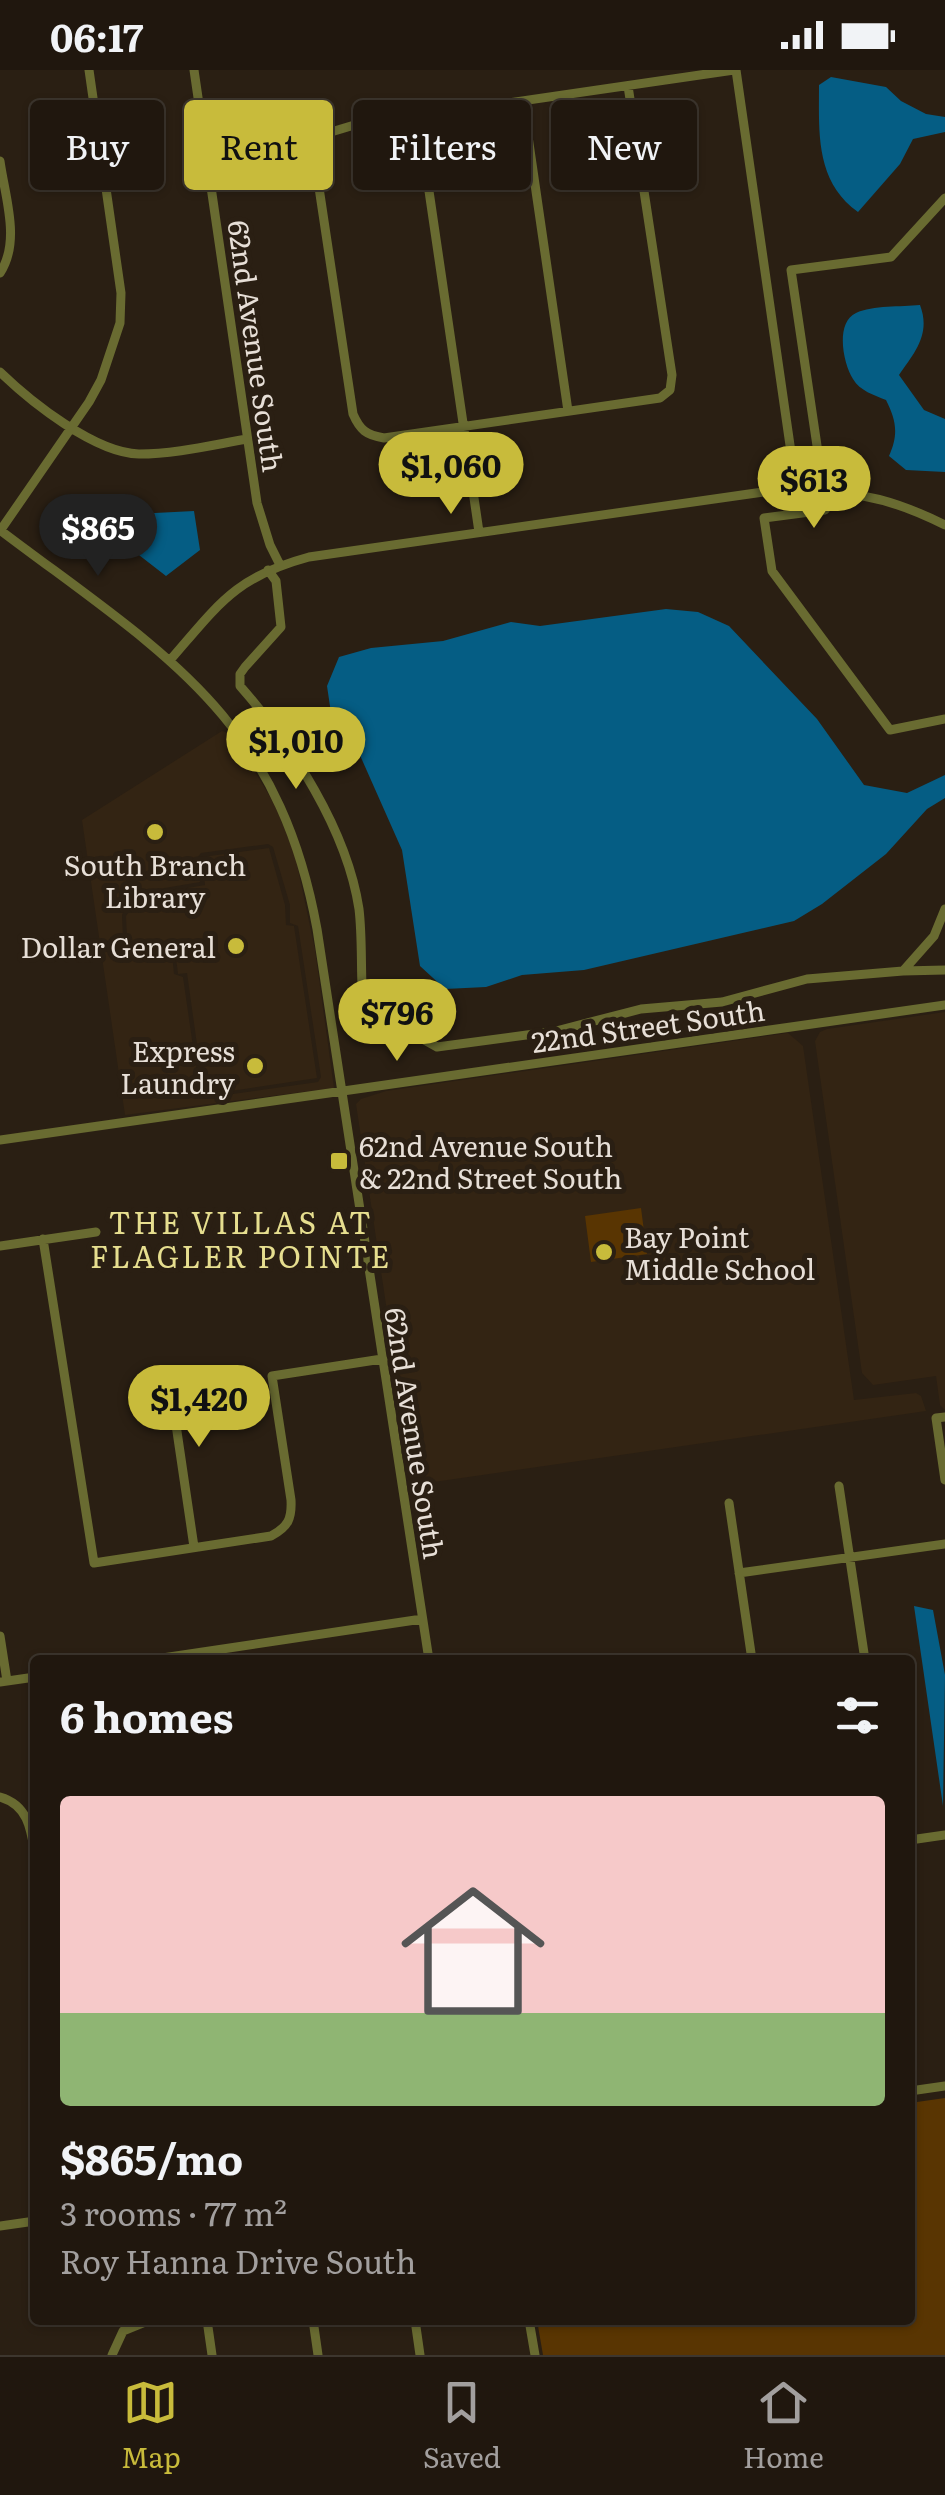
<!DOCTYPE html>
<meta charset="utf-8">
<style>
:root{--surface:#20170e;--page:#282017;--text:#f1f3f6;--muted:#a29f9e;--line:#3d362e;--accent:#c8bb3b}
body{margin:0;font-family:Literata,serif;background:var(--page);color:var(--text);height:100vh;display:flex;flex-direction:column;font-size:38px;white-space:nowrap}
*{box-sizing:border-box;margin:0}
p{font-size:32px;color:var(--muted)}
.icon{flex:none;width:55px;height:55px;fill:none;stroke:currentColor;stroke-width:2;stroke-linecap:round;stroke-linejoin:round}
.map{position:relative;flex:1;overflow:hidden}
.drawer{position:absolute;left:30px;top:1585px;width:885px;height:670px;display:flex;flex-direction:column;background:var(--surface);border-radius:10px;box-shadow:0 2px 8px #0004,0 0 0 2px var(--line)}
.drawer>*{flex:none}
.top-card{position:absolute;left:30px;top:30px;width:885px;height:90px;display:flex;gap:20px}
.price{position:absolute;translate:-50% -85px;padding:0 22px;border-radius:35px;background:var(--accent);color:#111;font-size:32px;line-height:65px;filter:drop-shadow(0 2px 5px #0008)}
.price::after{content:'';position:absolute;left:50%;top:60px;width:30px;height:22px;margin-left:-15px;background:inherit;clip-path:polygon(0 0,100% 0,50% 100%)}
.price.selected{background:#222;color:#fff}
ul{padding:0;list-style:none}
li{display:grid;align-content:center;gap:20px;height:530px;padding:0 30px}
li+li{border-top:2px solid var(--line)}
li span{display:grid;place-items:center;height:310px;border-radius:10px;color:#555}
li>.icon{margin-inline-start:auto}
span .icon{width:180px;height:180px;fill:#fffc;stroke-width:1}
li b{font-size:42px}
h2{display:flex;justify-content:space-between;align-items:center;height:120px;padding:0 30px;font-size:42px}
.pill{padding:0 35px;border-radius:10px;background:var(--surface);box-shadow:0 2px 8px #0004,0 0 0 2px var(--line);font-size:35px;line-height:90px}
.pill.selected{background:var(--accent);color:#111}
.status{display:flex;justify-content:space-between;align-items:center;height:70px;padding:0 50px;background:var(--surface);direction:ltr}
.status svg{height:28px;fill:currentColor}
.menu{display:flex;justify-content:space-around;align-items:center;height:140px;border-top:2px solid var(--line);background:var(--surface);font-size:28px;color:var(--muted)}
.menu a{display:grid;justify-items:center;gap:5px}
.menu .selected{color:var(--accent)}
.map>svg:first-child{display:block}
.built{fill:#332413;fill-rule:evenodd}
.green{fill:#593502}
.water{fill:#055d84}
.lines{fill:none;stroke-linecap:round;stroke-linejoin:round}
.minor{stroke:#696b31;stroke-width:9}
.poi-dot{fill:#c8bb3b;stroke:#2a1f13;stroke-width:4}
.labels{text-anchor:middle;dominant-baseline:central;stroke-width:10;stroke-linejoin:round;paint-order:stroke}
.street-label{font-size:28px;fill:#e7dfd7;stroke:#2a1f13}
.poi-label{font-size:28px;fill:#e7dfd7;stroke:#2a1f13;text-anchor:end}
.neighbourhood-label{font-size:30px;letter-spacing:2.5px;fill:#e6de8f;stroke:#2a1f13}
</style>
<div class="status"><b>06:17</b><svg viewBox="0 0 49 12"><path d="M0 12V9h3v3zM5 12V6h3v6zM10 12V3h3v9zM15 12V0h3v12zM26 1h20v11H26zM47 4h2v5h-2z"/></svg></div>
<div class="map">
<svg width="945" height="2285" viewBox="0 0 945 2285">
<rect width="100%" height="100%" fill="#2a1f13"/>
<path class="built" d="M222 661 232 664 275 735 295 785 315 880 334 1018 125 1045 82 750ZM268 774 273 777 290 835V853L298 856 321 1007 318 1012 205 1028 200 1025 183 907 174 904 172 884 150 886 130 878 123 868 122 845 127 834 141 822 200 812 197 788 201 783Z
M269 778 285 835 286 855 294 856 317 1008 204 1025 187 903 178 904 175 879 151 883 133 876 127 867 126 846 141 826 205 815 202 787Z
M945 942V1340L940 1335 936 1306 873 1315 862 1303 815 971 820 962 827 959Z
M788 963 803 976 854 1330 916 1323 921 1326 926 1341 413 1415 356 1034 361 1029 386 1021Z"/>
<path class="green" d="M641 1138 647 1184 591 1192 585 1146Z
M945 2028V2285H543L537 2250H910V2033Z"/>
<path class="water" d="M831 7 886 17 901 31 926 44 945 47V62L913 69 900 94 858 142C815 111 819 62 819 15Z
M920 235C931 264 915 282 899 305L924 340 945 349V402L906 400 889 386C899 364 896 350 886 330 874 325 860 321 853 309 843 293 835 253 856 243 873 235 901 237 920 235Z
M194 441 200 480 166 506 99 454 96 446Z
M666 539 698 542 729 556 817 649 864 715 907 723 945 705V728L927 739 886 784 822 834 794 851 584 900 522 905 486 917 445 919 420 896 402 780 351 665 331 643 327 616 339 587 371 578 443 571 511 552 540 556Z
M914 1536 933 1540 945 1605 943 1736Z"/>
<g class="lines">
<path class="minor" d="M194 0 257 433 270 475 280 495
M523 32 568 341
M418 46 479 462
M312 71 353 344C360 360 366 365 384 368L660 328 670 320 672 305 628 16
M0 91C5 127 21 171 0 203
M210 102 280 90 321 65 351 56 734 0
M945 128 891 187 791 200 820 396 836 424C872 423 913 439 945 455
M0 302C31 332 95 383 139 384 175 384 212 375 247 369
M836 424 825 440 764 448 772 501 890 660 945 649
M0 460C161 582 278 644 317 859L429 1590
M0 461 89 332 101 310 120 253 121 223 89 0
M268 500 276 511 281 557 245 597 240 604V616C292 675 347 760 359 839 362 864 361 891 362 916L373 934 396 954 437 977 556 961 641 939 722 932 807 909 903 901 934 866 945 839
M171 589C219 534 235 507 309 487L784 419 793 414 794 403 736 0
M903 901 945 900
M0 1070 945 935
M43 1169 94 1493 271 1466C288 1457 292 1449 291 1430L272 1306 382 1289
M0 1176 96 1162
M160 1302 170 1314 194 1477
M945 1347 936 1348 945 1410
M839 1416 865 1590
M729 1433 752 1590
M739 1503 945 1474
M0 1566 7 1611
M149 1590 422 1549
M0 1612 35 1607
M0 1727C28 1735 31 1759 35 1784
M910 1770 945 1765
M910 2021 945 2016
M0 2156 35 2151
M207 2250 212 2285
M313 2250 318 2285
M415 2250 420 2285
M529 2250 535 2285
M112 2285 123 2261 150 2250"/>
</g>
<g class="poi-dot">
<circle cx="155" cy="762" r="10"/>
<circle cx="236" cy="876" r="10"/>
<circle cx="255" cy="996" r="10"/>
<rect x="329" y="1081" width="20" height="20" rx="5"/>
<circle cx="604" cy="1182" r="10"/>
</g>
<g class="labels">
<g class="street-label">
<text transform="translate(257 276) rotate(82)">62nd Avenue South</text>
<text transform="translate(648 955) rotate(-8)">22nd Street South</text>
<text transform="translate(416 1363) rotate(81)">62nd Avenue South</text>
</g>
<g class="poi-label">
<text x="155" y="794" text-anchor="middle">South Branch<tspan x="155" dy="32">Library</tspan></text>
<text x="216" y="876">Dollar General</text>
<text x="235" y="980">Express<tspan x="235" dy="32">Laundry</tspan></text>
<text x="359" y="1075" text-anchor="start">62nd Avenue South<tspan x="359" dy="32">&amp; 22nd Street South</tspan></text>
<text x="624" y="1166" text-anchor="start">Bay Point<tspan x="624" dy="32">Middle School</tspan></text>
</g>
<g class="neighbourhood-label">
<text x="241" y="1151">THE VILLAS AT<tspan x="241" dy="34">FLAGLER POINTE</tspan></text>
</g>
</g>
</svg>
<b class="price" style="left:451px;top:447px">$1,060</b>
<b class="price" style="left:814px;top:461px">$613</b>
<b class="price selected" style="left:98px;top:509px">$865</b>
<b class="price" style="left:296px;top:722px">$1,010</b>
<b class="price" style="left:397px;top:994px">$796</b>
<b class="price" style="left:199px;top:1380px">$1,420</b>
<div class="top-card">
<a class="pill">Buy</a>
<a class="pill selected">Rent</a>
<a class="pill">Filters</a>
<a class="pill">New</a>
</div>
<section class="drawer">
<h2>6 homes<svg class="icon" aria-label="filters" viewBox="0 0 24 24"><path d="M4 7h16M4 17h16"/><circle cx="9" cy="7" r="2"/><circle cx="15" cy="17" r="2"/></svg></h2>
<ul>
<li><span style="background:linear-gradient(#f6c9c9 70%,#8fb573 0)"><svg class="icon" aria-label="home" viewBox="0 0 24 24"><path d="M3 11l9-7 9 7M6 9v11h12V9"/></svg></span><div><b>$865/mo</b><p>3 rooms · 77 m²</p><p>Roy Hanna Drive South</p></div></li>
</ul>
</section>
</div>
<nav class="menu">
<a class="selected"><svg class="icon" aria-label="map" viewBox="0 0 24 24"><path d="M3 6l6-2 6 2 6-2v14l-6 2-6-2-6 2zM9 4v14M15 6v14"/></svg>Map</a>
<a><svg class="icon" aria-label="saved" viewBox="0 0 24 24"><path d="M7 4h10v16l-5-4-5 4z"/></svg>Saved</a>
<a><svg class="icon" aria-label="home" viewBox="0 0 24 24"><path d="M3 11l9-7 9 7M6 9v11h12V9"/></svg>Home</a>
</nav>
